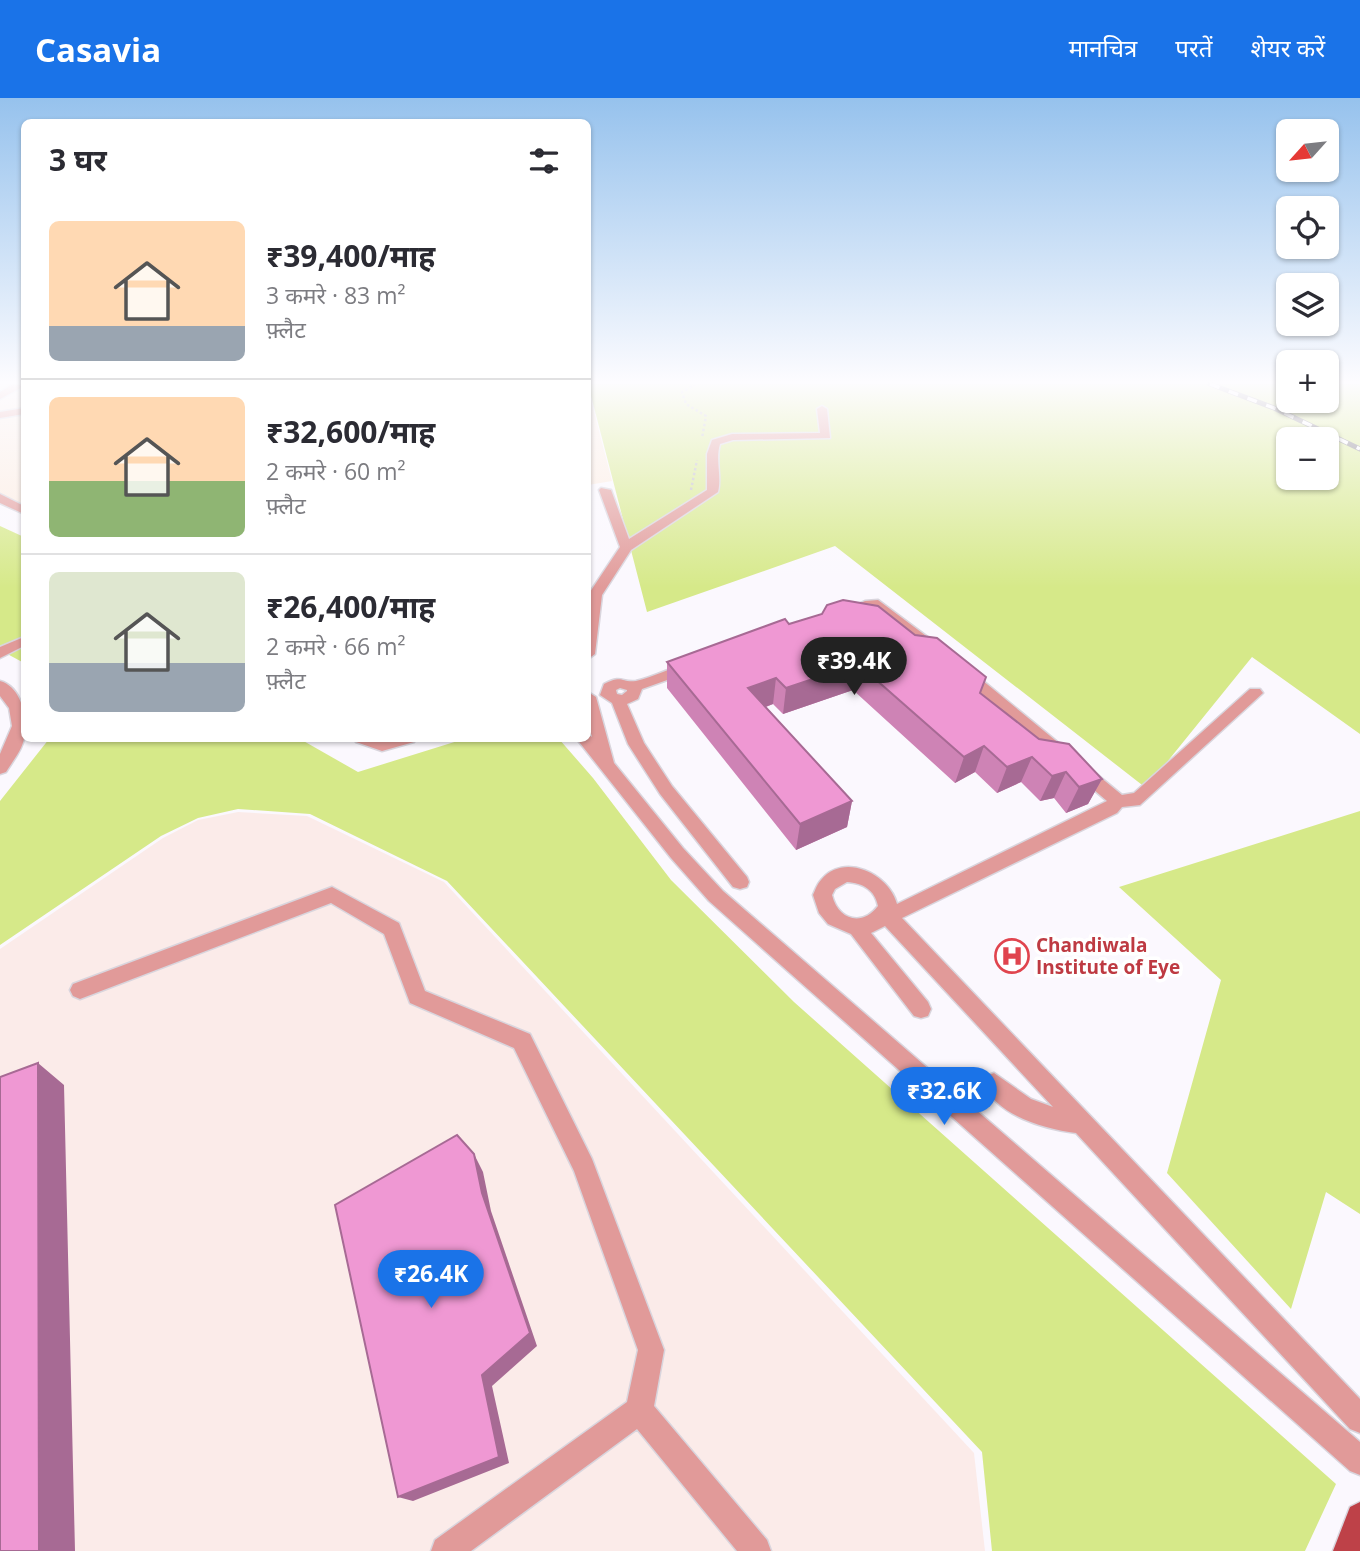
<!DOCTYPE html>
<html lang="hi">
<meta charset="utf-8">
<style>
:root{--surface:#fff;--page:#f2f2f3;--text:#2b2b33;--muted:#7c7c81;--line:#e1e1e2;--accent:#1a73e8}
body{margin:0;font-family:"Open Sans","Noto Sans Devanagari",sans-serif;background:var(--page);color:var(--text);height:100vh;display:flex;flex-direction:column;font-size:26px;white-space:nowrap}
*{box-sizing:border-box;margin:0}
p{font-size:23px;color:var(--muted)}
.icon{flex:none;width:38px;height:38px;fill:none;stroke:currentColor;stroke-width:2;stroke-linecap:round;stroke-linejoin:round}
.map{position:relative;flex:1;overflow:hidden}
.side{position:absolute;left:21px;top:21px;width:570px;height:623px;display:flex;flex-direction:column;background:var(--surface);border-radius:10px;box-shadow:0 2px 5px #0004}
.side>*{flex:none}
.needle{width:46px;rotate:243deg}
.controls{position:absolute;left:1276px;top:21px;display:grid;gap:14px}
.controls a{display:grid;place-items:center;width:63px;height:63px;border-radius:10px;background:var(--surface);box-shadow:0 2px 5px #0004;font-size:35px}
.price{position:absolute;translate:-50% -60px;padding:0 16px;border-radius:24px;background:var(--accent);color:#fff;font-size:23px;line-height:46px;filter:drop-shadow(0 2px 4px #0008)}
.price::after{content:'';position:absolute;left:50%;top:42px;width:21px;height:16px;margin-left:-10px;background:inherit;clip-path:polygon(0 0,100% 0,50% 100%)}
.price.selected{background:#222;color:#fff}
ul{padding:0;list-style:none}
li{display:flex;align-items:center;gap:21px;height:175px;padding:0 28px}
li+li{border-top:2px solid var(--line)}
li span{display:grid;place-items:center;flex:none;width:196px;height:140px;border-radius:10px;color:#555}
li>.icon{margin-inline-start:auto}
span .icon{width:84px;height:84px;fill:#fffc;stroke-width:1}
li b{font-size:30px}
h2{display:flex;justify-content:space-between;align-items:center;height:84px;padding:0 28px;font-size:30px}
header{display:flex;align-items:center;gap:42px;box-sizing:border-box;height:98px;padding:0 35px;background:var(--accent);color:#fff}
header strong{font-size:33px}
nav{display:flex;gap:38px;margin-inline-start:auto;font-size:24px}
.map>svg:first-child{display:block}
.commercial{fill:#fbebe9}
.education{fill:#fcece0}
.green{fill:#d6e989;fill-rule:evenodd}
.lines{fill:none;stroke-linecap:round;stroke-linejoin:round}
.minor-casing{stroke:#d9d5dd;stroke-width:3}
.major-casing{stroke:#d9d5dd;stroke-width:3}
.path{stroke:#c0bdc5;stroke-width:2.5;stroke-dasharray:2.5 2.5;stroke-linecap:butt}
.minor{fill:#e19a99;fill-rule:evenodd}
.major{fill:#be4148;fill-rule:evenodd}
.rail-casing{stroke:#726d78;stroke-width:5}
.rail{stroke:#fff;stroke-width:3.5;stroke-dasharray:10;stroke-linecap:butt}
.wall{fill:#ce83b5}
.shaded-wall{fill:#a76a94}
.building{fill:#ef98d3;stroke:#a76a94;stroke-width:2}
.labels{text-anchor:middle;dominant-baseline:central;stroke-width:7;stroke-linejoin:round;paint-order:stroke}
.health-label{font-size:19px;font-weight:bold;fill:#be3a42;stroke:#fff;text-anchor:start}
</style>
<header>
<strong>Casavia</strong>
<nav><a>मानचित्र</a><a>परतें</a><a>शेयर करें</a></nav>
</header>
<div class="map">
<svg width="1360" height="1453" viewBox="0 0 1360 1453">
<rect width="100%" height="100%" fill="#fbf8fe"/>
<path class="commercial" d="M238 714 307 718 444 784 974 1355 985 1453H0V851L163 740 198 722Z"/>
<path class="education" d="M0 286H24V409L0 398Z
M588 291 612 383 588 387Z"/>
<path class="green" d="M588 286H1288V303H1326L1327 286H1360V636L1252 559 1146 690 835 448 647 514ZM1288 341H1326V380H1288Z
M0 428 24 439V565L0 552Z
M49 641H300L358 674 464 641H559L593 680 671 782 794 904 1336 1386 1305 1453H992L982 1354 447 783 310 716 238 711 198 720 161 738 0 847V703Z
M1360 713V1116L1326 1094 1291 1211 1167 1075 1221 882 1119 789Z"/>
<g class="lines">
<g class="minor-casing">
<path id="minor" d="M13 286 24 288 0 301V294Z
M822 308 827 311 830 340 733 342 720 346C715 362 722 378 718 394L631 452 602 497 595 556 588 561V497L620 449 599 392 601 390 611 392 629 441 707 392V356L712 342 732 336 820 335 817 311Z
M24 310V316L0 320V314Z
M0 396 24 408V416L0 405Z
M878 502 941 549 943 552 941 555H931L875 510 848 518 841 514 865 503Z
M24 539V548L0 560V549Z
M690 564 695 566 697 569 695 572 642 591 638 601 627 606 644 645 672 688 747 779 749 784 747 789 740 791 733 789 660 696 628 646 612 605 600 597 604 586C623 576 621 585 636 583 654 579 672 569 690 564ZM620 590 627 592V593L622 597 617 596 616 592Z
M966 571 971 573 1122 697 1134 695 1250 591H1260L1263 595 1140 707 1122 709 1117 715 902 820 1360 1301V1335L1350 1331 1076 1035C1044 1031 997 1018 983 985L986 978 994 975 1031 1001 1053 1009 885 828 871 835 928 904 931 911 928 918 921 920 914 918 851 836 828 826 819 815 813 797C815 793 817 786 821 782 844 754 889 776 897 806L1107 703 961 579 959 576 961 573ZM847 784C863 785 875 792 878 808 862 829 838 822 832 797L835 791Z
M0 583C22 589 28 621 24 640 23 651 12 664 6 674L0 676V656L12 628 9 610 0 598Z
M588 594 596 599 614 665 683 750 723 793 1360 1344V1377L1350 1373 709 803 671 760 576 640H588V636L592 639 588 625Z
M354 640H416L414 644 382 653 356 644Z
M332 789 399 825 425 893 530 936 592 1061 664 1252 654 1308 767 1442 771 1453H737L637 1331 471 1453H431L435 1442 627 1304 638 1252 574 1073 514 950 410 905 384 836 331 805 80 901 73 898 70 892 73 886Z"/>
</g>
<g class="major-casing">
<path id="major" d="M1360 1404V1453H1333L1350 1409Z"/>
</g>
<path class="path" d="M696 286 682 294 686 306 706 318 702 340
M691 392 697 362"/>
<use href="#minor" class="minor"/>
<use href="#major" class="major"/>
<g class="rail-casing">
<path id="rail" d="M1210 286 1274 310 1360 351"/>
</g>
<use href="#rail" class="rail"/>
</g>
<path class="wall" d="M789 526 1039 641 1102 681 1088 706 1066 715 1054 700 1040 703 1021 684 997 695 975 674 955 685 853 592 783 616 773 606 766 609 852 703 847 729 796 752 667 590V564Z"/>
<path class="shaded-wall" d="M858 566 853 592 783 616 786 590Z
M776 580 773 606 746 616 748 590Z
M984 648 975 674 955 685 964 659Z
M1032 659 1021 684 997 695 1007 669Z
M1066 674 1054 700 1040 703 1052 678Z
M1102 681 1088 706 1066 715 1079 689Z
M852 703 847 729 796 752 800 726Z
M38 965 64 987 75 1453H39Z
M474 1056 483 1074 491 1113 537 1248 492 1288 509 1365 413 1403 398 1399 482 1277V1095Z"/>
<path class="building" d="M843 502 878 508 915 537 937 540 986 579 980 595 1039 641 1069 646 1102 681 1079 689 1066 674 1052 678 1032 659 1007 669 984 648 964 659 858 566 786 590 776 580 748 590 852 703 800 726 667 564 785 521 789 526 822 516 827 507Z
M38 965 39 1453H0V979Z
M457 1037 474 1056 482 1095 530 1235 482 1277 499 1359 398 1399 335 1107Z"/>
<linearGradient id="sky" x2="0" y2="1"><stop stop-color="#96c2ed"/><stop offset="0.58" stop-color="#fdfcff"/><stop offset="1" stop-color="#fdfcff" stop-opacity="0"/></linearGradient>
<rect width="1360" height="490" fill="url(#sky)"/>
<defs>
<g id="hospital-ring" transform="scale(1.75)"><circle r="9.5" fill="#fff" stroke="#e0444e" stroke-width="1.5"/><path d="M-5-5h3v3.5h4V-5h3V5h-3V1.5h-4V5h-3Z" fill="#e0444e"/></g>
</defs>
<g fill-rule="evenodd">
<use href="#hospital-ring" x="1012" y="858"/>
</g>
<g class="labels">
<g class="health-label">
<text x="1036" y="847">Chandiwala<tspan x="1036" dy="22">Institute of Eye</tspan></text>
</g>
</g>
</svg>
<div class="controls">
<a><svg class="needle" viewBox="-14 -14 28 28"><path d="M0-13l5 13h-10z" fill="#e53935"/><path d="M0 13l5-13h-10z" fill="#7c7c81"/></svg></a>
<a><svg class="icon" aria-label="locate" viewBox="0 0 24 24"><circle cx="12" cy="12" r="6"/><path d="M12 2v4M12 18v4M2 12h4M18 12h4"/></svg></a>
<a><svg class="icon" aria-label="layers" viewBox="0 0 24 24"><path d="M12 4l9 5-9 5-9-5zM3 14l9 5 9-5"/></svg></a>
<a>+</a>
<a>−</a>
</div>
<b class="price selected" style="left:854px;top:599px">₹39.4K</b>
<b class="price" style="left:944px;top:1029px">₹32.6K</b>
<b class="price" style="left:431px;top:1212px">₹26.4K</b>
<section class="side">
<h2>3 घर<svg class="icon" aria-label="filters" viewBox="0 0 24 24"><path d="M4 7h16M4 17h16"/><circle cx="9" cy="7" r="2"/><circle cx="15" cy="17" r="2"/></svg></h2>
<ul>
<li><span style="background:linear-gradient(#ffd9b3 75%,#9aa5b1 0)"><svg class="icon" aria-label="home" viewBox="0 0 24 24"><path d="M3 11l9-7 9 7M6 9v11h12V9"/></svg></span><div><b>₹39,400/माह</b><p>3 कमरे · 83 m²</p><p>फ़्लैट</p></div></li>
<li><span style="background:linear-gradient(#ffd9b3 60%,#8fb573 0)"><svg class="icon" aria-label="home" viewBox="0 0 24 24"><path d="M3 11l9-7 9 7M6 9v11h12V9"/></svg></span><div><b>₹32,600/माह</b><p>2 कमरे · 60 m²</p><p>फ़्लैट</p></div></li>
<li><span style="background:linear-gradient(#dfe7d0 65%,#9aa5b1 0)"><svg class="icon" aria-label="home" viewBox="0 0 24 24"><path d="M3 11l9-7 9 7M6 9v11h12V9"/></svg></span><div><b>₹26,400/माह</b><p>2 कमरे · 66 m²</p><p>फ़्लैट</p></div></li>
</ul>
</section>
</div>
